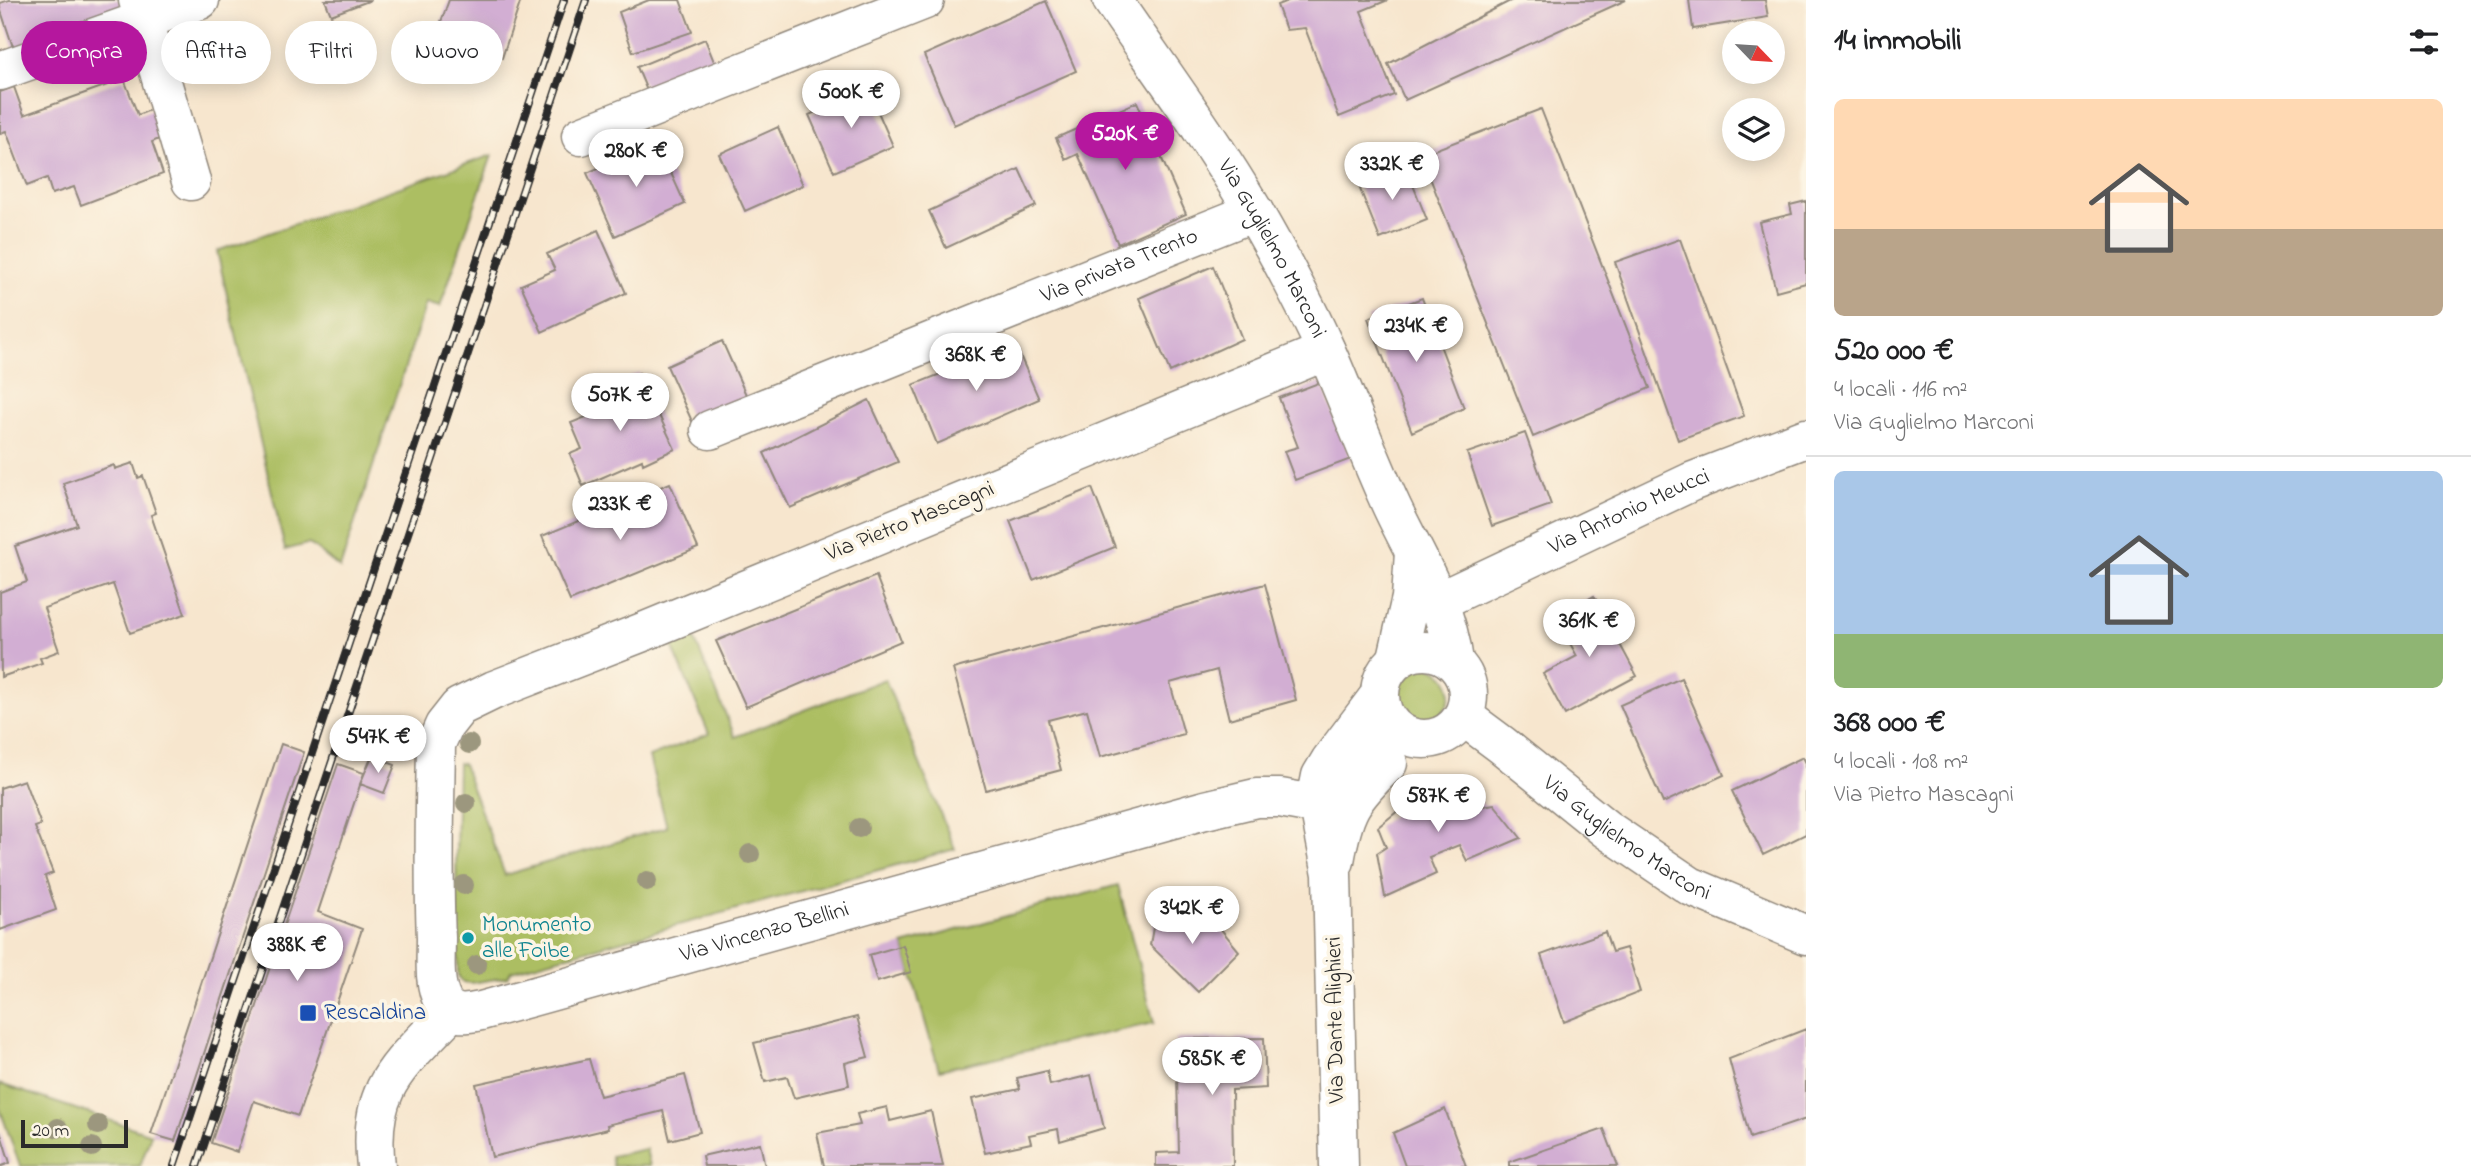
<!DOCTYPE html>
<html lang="it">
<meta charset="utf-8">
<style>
:root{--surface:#fff;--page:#f6f6f6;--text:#202124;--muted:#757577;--line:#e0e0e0;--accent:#b5179e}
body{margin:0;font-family:"Indie Flower",sans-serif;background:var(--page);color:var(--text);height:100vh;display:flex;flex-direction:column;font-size:26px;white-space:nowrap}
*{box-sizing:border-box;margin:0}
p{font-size:23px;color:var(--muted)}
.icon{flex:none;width:38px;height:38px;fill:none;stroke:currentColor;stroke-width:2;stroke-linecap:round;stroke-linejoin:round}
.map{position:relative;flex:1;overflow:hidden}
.drawer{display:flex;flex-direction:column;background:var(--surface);width:665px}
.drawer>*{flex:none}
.guide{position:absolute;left:21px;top:21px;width:665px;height:63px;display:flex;gap:14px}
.needle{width:46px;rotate:115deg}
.controls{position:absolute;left:1722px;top:21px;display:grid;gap:14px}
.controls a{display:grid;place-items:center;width:63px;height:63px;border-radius:50%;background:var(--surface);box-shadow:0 4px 18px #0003;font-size:35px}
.scale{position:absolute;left:21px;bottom:18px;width:107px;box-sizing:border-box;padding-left:7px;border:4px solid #2b2b2b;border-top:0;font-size:19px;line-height:24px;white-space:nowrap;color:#2b2b2b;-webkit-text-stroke:5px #fcf5e5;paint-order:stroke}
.price{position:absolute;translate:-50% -60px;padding:0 16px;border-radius:24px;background:#fff;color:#222;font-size:23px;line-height:46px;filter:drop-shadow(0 2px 4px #0008)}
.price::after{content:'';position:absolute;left:50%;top:42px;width:21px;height:16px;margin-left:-10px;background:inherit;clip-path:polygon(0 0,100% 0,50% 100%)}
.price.on{background:var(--accent);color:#fff}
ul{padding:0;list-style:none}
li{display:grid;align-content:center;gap:14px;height:371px;padding:0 28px}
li+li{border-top:2px solid var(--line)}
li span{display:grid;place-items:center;height:217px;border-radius:10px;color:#555}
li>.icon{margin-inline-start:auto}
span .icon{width:126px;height:126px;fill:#fffc;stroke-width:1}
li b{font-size:30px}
h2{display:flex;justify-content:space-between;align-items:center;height:84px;padding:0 28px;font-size:30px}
.tag{padding:0 24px;border-radius:32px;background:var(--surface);box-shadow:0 4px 18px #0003;font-size:24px;line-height:63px}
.tag.on{background:var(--accent);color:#fff}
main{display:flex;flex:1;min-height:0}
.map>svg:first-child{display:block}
.green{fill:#acbe62;stroke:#6c7446;stroke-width:2}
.building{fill:#d2aed3}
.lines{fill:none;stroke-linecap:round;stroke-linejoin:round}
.minor-casing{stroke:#91887c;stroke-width:41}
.minor{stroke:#fff;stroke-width:38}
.rail-casing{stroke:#2b2b2b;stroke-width:8}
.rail{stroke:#fcf5e5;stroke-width:5;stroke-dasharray:16;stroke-linecap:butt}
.tree{fill:#9c977e}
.culture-dot{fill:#0f9aa8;stroke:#fcf5e5;stroke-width:2.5}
.transit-dot{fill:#1a4fb4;stroke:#fcf5e5;stroke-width:2.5}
.labels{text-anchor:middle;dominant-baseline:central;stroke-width:7;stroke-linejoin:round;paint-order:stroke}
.street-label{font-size:23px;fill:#2b2b2b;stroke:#fcf5e5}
.culture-label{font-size:23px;fill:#0d838f;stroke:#fcf5e5;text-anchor:start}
.transit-label{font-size:23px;fill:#164399;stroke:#fcf5e5;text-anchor:start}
</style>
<main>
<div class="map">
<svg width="1806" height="1166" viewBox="0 0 1806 1166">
<rect width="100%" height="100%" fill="#fcf5e5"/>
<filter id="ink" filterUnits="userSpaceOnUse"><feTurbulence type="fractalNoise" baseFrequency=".0143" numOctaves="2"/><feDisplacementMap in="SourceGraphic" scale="14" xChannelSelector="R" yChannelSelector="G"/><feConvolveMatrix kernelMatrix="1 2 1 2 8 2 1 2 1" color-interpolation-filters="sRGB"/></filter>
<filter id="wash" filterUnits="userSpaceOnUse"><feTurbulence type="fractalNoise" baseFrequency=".00686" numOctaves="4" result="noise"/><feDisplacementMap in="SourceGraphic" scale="28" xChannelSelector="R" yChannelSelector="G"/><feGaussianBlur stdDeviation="1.57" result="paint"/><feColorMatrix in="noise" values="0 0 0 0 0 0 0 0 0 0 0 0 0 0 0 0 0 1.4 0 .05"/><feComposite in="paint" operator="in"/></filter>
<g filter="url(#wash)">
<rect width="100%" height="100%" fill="#f7e6ce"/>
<path class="green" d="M492 155 440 307 426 303 340 568 311 545 307 544 285 550 217 251Z
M692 633 735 737 885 679 955 849 511 971 508 977 471 983 463 982 458 976 456 854 458 763 463 764 505 875 667 827 649 757 709 734 671 643Z
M1396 693a27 27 0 1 1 54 0a27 27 0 1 1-54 0Z
M1118 885 1154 1023 939 1070 903 945Z
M0 1084 151 1134 140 1166H20L0 1109Z
M646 1149 650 1166H613L611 1156Z"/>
<g id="blocks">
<path class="building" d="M9 0H119L126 18 16 56 0 8V3Z
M325 0H371L331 15Z
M449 0H521L502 58 435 38Z
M649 0H680L692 32 633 52 619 12Z
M1290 0H1388L1361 11 1394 95 1339 117 1305 28 1286 30 1277 5Z
M1512 0H1626L1405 100 1388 64Z
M1689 0H1765L1768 17 1693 29Z
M1046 1 1076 71 954 125 924 55Z
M705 39 720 77 653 105 637 67Z
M124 79 138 115 155 108 166 136 152 142 163 174 81 205 74 187 52 194 47 178 27 186 6 131 0 133V92L14 87 24 115Z
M868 89 893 146 834 172 809 115Z
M1137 102 1186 214 1118 244 1078 154 1066 160 1056 138Z
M1541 109 1650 388 1533 437 1421 155Z
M778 127 803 185 745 211 719 154Z
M657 142 685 204 615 236 587 173Z
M1405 165 1427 220 1380 239 1358 184Z
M1019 169 1036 206 946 248 929 211Z
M1806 201V283L1776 291 1759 222 1792 214 1790 205Z
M598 230 626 293 542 332 521 285 555 270 547 254Z
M1680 239 1744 416 1678 440 1615 262Z
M1213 266 1242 339 1170 372 1139 298Z
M1422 298 1464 408 1412 432 1368 318Z
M722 341 751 406 695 428 667 366Z
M1015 344 1039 399 937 444 913 385Z
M639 373 675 449 643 464 642 460 583 486 570 454 582 449 571 423 616 405 608 388Z
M1321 382 1351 459 1295 480 1284 451 1298 447 1279 398Z
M869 400 898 462 790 508 764 453Z
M1525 433 1551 505 1492 526 1467 453Z
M133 463 138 478 143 476 156 513 151 515 185 614 130 633 113 584 44 608 59 651 40 658 42 663 1 677 0 592 27 582 15 546 77 525 63 483 114 465 115 469Z
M670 483 698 548 570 601 542 536Z
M1092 488 1115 547 1033 580 1010 521Z
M876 576 901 641 746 707 716 641Z
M1265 584 1296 700 1229 719 1217 670 1170 683 1184 734 1100 757 1087 710 1048 720 1061 770 986 790 953 669Z
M1594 596 1637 676 1565 715 1543 674 1577 656 1556 618Z
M1681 678 1724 775 1663 803 1620 705Z
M281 744 304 752 175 1141 151 1134Z
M372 756 395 765 384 793 360 784Z
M1803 757 1806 763V834L1763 855 1732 791Z
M338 764 364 773 318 912 362 929 298 1116 254 1101 237 1152 211 1143Z
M24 780 41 825 35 827 53 873 45 876 56 910 0 930V788Z
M1474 785 1483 806 1494 804 1521 838 1467 861 1459 845 1429 857 1436 874 1385 897 1377 853 1386 847 1378 827 1420 793Z
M1156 910 1199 920 1206 911 1239 951 1198 992 1150 945Z
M1605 932 1612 952 1626 948 1640 992 1564 1022 1541 955Z
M903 945 911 972 877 982 869 955Z
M857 1017 868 1057 845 1063 849 1085 794 1098 787 1077 765 1082 754 1043Z
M1806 1029V1119L1750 1138 1729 1059Z
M1264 1038 1266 1088 1232 1090 1233 1166H1156V1153L1179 1152 1176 1039Z
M589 1059 600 1096 685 1075 700 1132 670 1140 663 1111 607 1125 608 1129 492 1157 476 1084Z
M1047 1071 1050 1085 1091 1075 1104 1128 1060 1141 1058 1129 1029 1135 1031 1143 985 1153 972 1099 1020 1089 1017 1078Z
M887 1107 890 1121 931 1111 943 1166H824L817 1133 860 1125 857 1114Z
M1445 1109 1466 1166H1405L1393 1133Z
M1604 1129 1618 1166H1509V1162Z
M0 1131 10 1163 2 1166H0Z
M760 1143 765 1166H704L702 1156Z"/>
</g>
</g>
<g filter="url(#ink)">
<use href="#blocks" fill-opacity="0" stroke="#91887c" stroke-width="2"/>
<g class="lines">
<g class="minor-casing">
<g id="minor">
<path d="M138 0 191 181"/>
<path id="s1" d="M1112 0C1160 70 1211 139 1254 212 1280 257 1306 305 1327 353 1349 403 1368 455 1391 505 1416 559 1446 601 1454 661"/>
<path d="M0 71 200 0"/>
<path d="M581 136 925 0"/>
<path id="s2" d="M1326 351 643 632 494 690 459 707 444 726 436 744C435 809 433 874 436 938 436 958 433 984 443 1002 452 1017 466 1014 481 1011L1205 810 1256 798H1280L1302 802 1317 796 1400 733"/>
<path id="s3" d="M710 430 1254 212"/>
<path id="s4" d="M1439 601 1691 482 1806 438"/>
<circle cx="1424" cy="695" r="44"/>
<path d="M1397 658 1411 598 1414 552"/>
<path id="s5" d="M1463 716 1502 745 1606 829 1690 886 1806 935"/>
<path d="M1335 861C1344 810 1350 800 1388 763"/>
<path d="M376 1166C366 1085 402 1065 451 1011"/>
<path d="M1339 1166 1332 874 1317 796 1321 776 1330 761 1379 696"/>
</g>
</g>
<use href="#minor" class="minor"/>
<g class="rail-casing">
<path id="rail" d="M174 1166 564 0
M197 1166 586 0"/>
</g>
<use href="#rail" class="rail"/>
</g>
<g class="tree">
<circle cx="469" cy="744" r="10"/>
<circle cx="466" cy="803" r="10"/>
<circle cx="859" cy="828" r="10"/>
<circle cx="750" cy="854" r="10"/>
<circle cx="647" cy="881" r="10"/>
<circle cx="464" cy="885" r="10"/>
<circle cx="477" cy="965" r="10"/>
<circle cx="98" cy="1125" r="10"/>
<circle cx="58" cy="1128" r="10"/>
<circle cx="92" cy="1147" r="10"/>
</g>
</g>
<circle class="culture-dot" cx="468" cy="938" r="7"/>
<rect class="transit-dot" x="299" y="1004" width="18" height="18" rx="3.5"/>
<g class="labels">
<g class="street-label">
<text stroke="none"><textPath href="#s1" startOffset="296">Via Guglielmo Marconi</textPath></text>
<text stroke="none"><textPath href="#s3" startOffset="441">Via privata Trento</textPath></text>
<text stroke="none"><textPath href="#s4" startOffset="210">Via Antonio Meucci</textPath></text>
<text transform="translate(910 522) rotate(-22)">Via Pietro Mascagni</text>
<text stroke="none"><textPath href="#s5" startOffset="205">Via Guglielmo Marconi</textPath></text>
<text stroke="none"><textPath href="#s2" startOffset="1577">Via Vincenzo Bellini</textPath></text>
<text transform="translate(1336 1020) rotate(-91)">Via Dante Alighieri</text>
</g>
<g class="culture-label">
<text x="482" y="925">Monumento<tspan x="482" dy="26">alle Foibe</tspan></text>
</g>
<g class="transit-label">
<text x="324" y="1013">Rescaldina</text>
</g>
</g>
</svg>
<div class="controls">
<a><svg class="needle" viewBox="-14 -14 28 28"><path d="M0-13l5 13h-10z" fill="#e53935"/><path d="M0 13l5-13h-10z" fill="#757577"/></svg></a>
<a><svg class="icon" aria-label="layers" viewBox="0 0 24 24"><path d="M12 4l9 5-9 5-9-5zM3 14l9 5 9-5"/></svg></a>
</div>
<div class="scale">20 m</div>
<b class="price" style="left:851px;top:130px">500K €</b>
<b class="price on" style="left:1125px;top:172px">520K €</b>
<b class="price" style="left:636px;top:189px">280K €</b>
<b class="price" style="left:1392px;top:202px">332K €</b>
<b class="price" style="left:1416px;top:364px">234K €</b>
<b class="price" style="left:976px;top:393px">368K €</b>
<b class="price" style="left:620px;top:433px">507K €</b>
<b class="price" style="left:620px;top:542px">233K €</b>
<b class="price" style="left:1589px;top:659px">361K €</b>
<b class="price" style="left:378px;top:775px">547K €</b>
<b class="price" style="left:1438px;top:834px">587K €</b>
<b class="price" style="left:1192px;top:946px">342K €</b>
<b class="price" style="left:297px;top:983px">388K €</b>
<b class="price" style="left:1212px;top:1097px">585K €</b>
<div class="guide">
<a class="tag on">Compra</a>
<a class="tag">Affitta</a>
<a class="tag">Filtri</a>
<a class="tag">Nuovo</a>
</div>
</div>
<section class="drawer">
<h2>14 immobili<svg class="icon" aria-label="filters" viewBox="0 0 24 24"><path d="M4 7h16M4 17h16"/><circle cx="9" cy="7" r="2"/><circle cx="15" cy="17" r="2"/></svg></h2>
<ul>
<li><span style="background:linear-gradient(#ffd9b3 60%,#b9a48a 0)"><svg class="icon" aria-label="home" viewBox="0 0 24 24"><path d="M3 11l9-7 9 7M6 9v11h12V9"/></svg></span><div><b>520 000 €</b><p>4 locali · 116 m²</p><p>Via Guglielmo Marconi</p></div></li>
<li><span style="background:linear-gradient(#a9c7e8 75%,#8fb573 0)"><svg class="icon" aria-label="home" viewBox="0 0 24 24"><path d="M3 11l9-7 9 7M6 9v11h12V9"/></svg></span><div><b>368 000 €</b><p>4 locali · 108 m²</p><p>Via Pietro Mascagni</p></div></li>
</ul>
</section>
</main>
